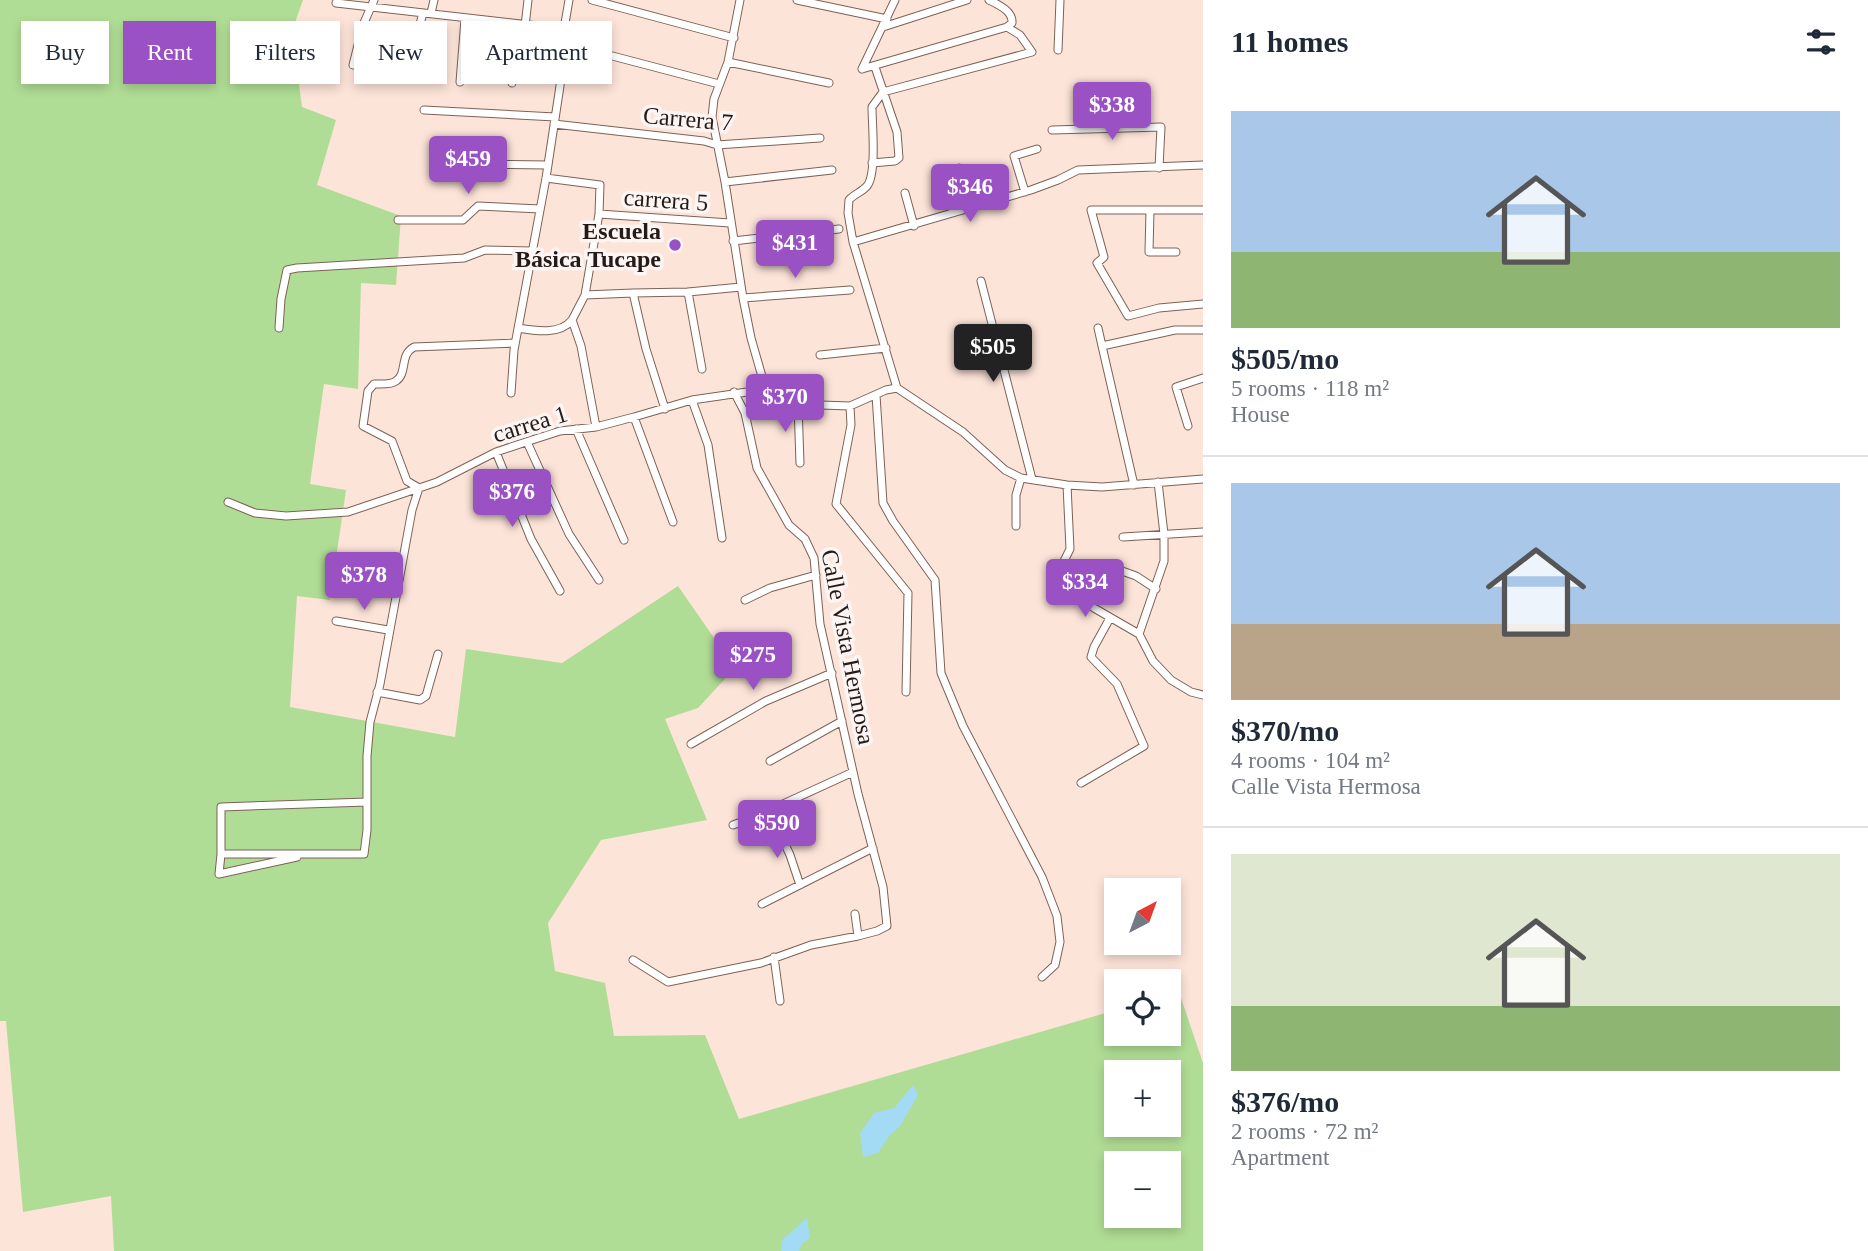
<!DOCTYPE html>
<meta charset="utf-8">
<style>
:root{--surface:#fff;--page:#f2f2f3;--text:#1f2937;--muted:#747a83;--line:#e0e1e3;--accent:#9951c4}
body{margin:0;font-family:Georgia,serif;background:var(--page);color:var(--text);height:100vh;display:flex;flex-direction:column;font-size:26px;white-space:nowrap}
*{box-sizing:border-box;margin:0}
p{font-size:23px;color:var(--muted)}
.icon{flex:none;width:38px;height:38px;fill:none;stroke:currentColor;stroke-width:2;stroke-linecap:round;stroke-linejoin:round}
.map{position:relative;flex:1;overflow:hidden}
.drawer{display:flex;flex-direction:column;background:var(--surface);width:665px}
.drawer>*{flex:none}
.hud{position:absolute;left:21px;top:21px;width:665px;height:63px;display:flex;gap:14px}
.needle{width:46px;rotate:41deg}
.controls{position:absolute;left:1104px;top:878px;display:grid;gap:14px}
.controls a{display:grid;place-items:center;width:77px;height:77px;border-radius:0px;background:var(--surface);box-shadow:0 4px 10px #0003;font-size:35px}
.price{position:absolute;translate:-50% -60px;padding:0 16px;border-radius:7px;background:var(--accent);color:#fff;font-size:23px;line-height:46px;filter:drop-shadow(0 2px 4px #0008)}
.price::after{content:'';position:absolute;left:50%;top:42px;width:21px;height:16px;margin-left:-10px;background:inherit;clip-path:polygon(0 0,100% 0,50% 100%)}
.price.selected{background:#222;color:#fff}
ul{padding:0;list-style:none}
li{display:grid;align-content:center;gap:14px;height:371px;padding:0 28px}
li+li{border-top:2px solid var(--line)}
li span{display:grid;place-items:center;height:217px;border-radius:0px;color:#555}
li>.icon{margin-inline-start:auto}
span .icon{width:126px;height:126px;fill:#fffc;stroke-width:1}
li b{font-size:30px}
h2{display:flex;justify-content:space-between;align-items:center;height:84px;padding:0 28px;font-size:30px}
.tag{padding:0 24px;border-radius:0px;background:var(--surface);box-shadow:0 4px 10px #0003;font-size:24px;line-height:63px}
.tag.selected{background:var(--accent);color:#fff}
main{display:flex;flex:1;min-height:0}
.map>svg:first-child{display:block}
.green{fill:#b0dd95;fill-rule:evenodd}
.water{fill:#a3dbf5}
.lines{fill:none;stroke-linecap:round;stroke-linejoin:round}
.minor-casing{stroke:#7d6156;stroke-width:9}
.minor{stroke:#fff;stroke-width:7}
.poi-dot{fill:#9951c4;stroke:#fcf5f3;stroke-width:2.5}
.labels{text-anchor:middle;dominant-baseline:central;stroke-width:7;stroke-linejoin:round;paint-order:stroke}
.street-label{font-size:24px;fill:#261a16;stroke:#fcf5f3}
.poi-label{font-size:24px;font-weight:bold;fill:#261a16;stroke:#fcf5f3;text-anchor:end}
</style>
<main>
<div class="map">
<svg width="1203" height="1251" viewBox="0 0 1203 1251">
<rect width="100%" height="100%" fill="#fde4d9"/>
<path class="green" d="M0 0H303L292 31 302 107 336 120 317 185 401 216 396 285 361 283 358 389 324 384 310 484 346 490 330 600 297 596 290 707 455 737 466 649 562 663 678 586 735 668 698 708 665 719 707 820 601 840 548 923 555 971 605 983 614 1036 705 1035 739 1119 1116 1010V1034H1169V994L1179 992 1203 1063V1251H114L111 1196 23 1212 6 1021H0ZM1116 1073H1169V1125H1116ZM1116 1164H1169V1216H1116Z"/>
<path class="water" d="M913 1085 918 1095 900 1126 889 1136 878 1153 863 1157 860 1133 874 1113 894 1108Z
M807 1218 810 1238 802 1244 799 1251H781L782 1240Z"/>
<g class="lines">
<g class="minor-casing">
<path id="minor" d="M592 0 734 38
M740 0 728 62 714 99 712 117 725 182 743 298 751 338 767 394
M797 0 887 19
M336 3 564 29
M431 13 434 0
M525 26 528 0
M883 27 967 0
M563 41 601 53 719 84
M1058 50 1060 0
M728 62 829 83
M353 65 363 25 374 0
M862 69 1007 27 1012 23C1013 11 999 5 989 0
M862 69 895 0
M406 76 423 13
M460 82 465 19
M512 83 519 25
M424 110 555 117
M554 124 704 141 717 145 820 138
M1052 130 1161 127 1159 168
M872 163 895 161 899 158 897 132 875 67
M472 164 548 165
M959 168 970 209
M546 178 600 185 599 214 585 295 572 320 581 346 596 427
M725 182 832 170
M1025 192 1014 156 1037 149
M905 193 914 226
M1150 210 1149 252H1176
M1203 210H1091L1104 257 1097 263 1128 316 1159 308 1203 304
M599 214 730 223
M398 220H463L478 206 540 209
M733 241 839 229
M853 242 848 213 849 200C854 194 862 192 867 186 877 174 872 124 872 107L883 92 1032 52 1020 35 1007 27
M981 281 1032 479
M633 293 688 292
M585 295 633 293 646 349 665 409
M743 298 850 290
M279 328 281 299 287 270 297 268 464 258 485 250 532 251
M518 328C536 331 560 335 572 320
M1098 328 1102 346
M820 355 886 348
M702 369 688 292 741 287
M897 388 853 242 1031 190 1058 180 1078 170 1203 165
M511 393 514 350 546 178 560 86 564 29 569 0
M876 395 883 503 893 521 935 580 941 673 963 726 1042 877 1057 916 1060 942 1055 965 1042 977
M692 400 708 445 722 538
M798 405 800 463
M850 406 851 425 836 504 908 593 906 692
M634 417 673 522
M1188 426 1176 387 1203 378
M576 429 624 540
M527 442 569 534 599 580
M496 452 531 539 560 591
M1067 485 1070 549 1061 567V574L1075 594 1094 608 1139 634 1153 661 1171 680 1191 692 1203 695
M1134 485 1102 346 1175 330H1203
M228 502 255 513 286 516 348 512 437 482 496 452 529 441 560 431 596 427 634 417 692 400 747 392 767 394 791 404 850 406 886 390 897 388 963 432 1005 470 1021 478 1067 485 1102 487 1203 479
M1016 526V495L1021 478
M1123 537 1203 532
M1111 567 1136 576 1156 589
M745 600 770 588 816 575
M336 621 388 630
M1139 634 1164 561V534L1158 482
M377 692 420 700 426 696 438 654
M691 744 766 701 832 673
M770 761 842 721
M1081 783 1144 746 1117 684 1091 657 1094 647 1110 618
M367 802 221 807V854H364L367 830V756L370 722 380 684 412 510 419 488 407 481 392 441 363 426 368 391 374 384C380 384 391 385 396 381 408 373 399 355 414 347L515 343
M733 825 757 816 853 772
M777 827 790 855 800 885
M221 854 219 874 297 857
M762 904 873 848
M855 914 858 936
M774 957 780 1001
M633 960 668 982 761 963 811 945 858 936 877 931 887 926 883 887 858 794 820 624 814 558 805 539 789 525 757 468 745 413 734 392"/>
</g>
<use href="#minor" class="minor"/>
</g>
<circle class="poi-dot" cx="675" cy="245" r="7"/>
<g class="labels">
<g class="street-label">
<text transform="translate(688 119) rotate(5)">Carrera 7</text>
<text transform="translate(666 200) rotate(4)">carrera 5</text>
<text transform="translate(530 424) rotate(-17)">carrea 1</text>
<text transform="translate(848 647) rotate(79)">Calle Vista Hermosa</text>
</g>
<g class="poi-label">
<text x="661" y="231">Escuela<tspan x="661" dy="28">Básica Tucape</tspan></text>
</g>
</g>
</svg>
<div class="controls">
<a><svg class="needle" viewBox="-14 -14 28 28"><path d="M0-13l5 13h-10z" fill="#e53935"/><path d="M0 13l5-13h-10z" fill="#747a83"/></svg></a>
<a><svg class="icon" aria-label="locate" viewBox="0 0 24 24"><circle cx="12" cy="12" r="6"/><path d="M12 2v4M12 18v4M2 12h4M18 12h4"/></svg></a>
<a>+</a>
<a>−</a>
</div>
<b class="price" style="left:1112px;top:142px">$338</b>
<b class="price" style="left:468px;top:196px">$459</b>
<b class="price" style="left:970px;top:224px">$346</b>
<b class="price" style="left:795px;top:280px">$431</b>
<b class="price selected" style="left:993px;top:384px">$505</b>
<b class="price" style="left:785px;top:434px">$370</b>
<b class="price" style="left:512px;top:529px">$376</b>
<b class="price" style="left:364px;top:612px">$378</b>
<b class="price" style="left:1085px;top:619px">$334</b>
<b class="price" style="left:753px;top:692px">$275</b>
<b class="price" style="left:777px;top:860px">$590</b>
<div class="hud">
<a class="tag">Buy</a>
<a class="tag selected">Rent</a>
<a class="tag">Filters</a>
<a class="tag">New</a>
<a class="tag">Apartment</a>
</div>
</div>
<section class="drawer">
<h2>11 homes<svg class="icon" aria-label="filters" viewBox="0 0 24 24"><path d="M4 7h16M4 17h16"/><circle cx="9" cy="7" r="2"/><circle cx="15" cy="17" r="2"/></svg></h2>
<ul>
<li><span style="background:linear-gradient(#a9c7e8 65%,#8fb573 0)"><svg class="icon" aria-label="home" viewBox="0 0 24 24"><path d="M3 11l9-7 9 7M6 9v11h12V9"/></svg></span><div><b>$505/mo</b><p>5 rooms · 118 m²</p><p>House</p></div></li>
<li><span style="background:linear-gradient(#a9c7e8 65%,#b9a48a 0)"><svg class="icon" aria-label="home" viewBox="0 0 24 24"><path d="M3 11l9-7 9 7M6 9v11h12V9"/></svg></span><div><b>$370/mo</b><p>4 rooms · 104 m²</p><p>Calle Vista Hermosa</p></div></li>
<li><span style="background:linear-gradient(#dfe7d0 70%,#8fb573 0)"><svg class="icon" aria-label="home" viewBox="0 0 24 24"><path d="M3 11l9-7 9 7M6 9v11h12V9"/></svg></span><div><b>$376/mo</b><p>2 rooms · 72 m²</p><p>Apartment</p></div></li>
</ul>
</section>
</main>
